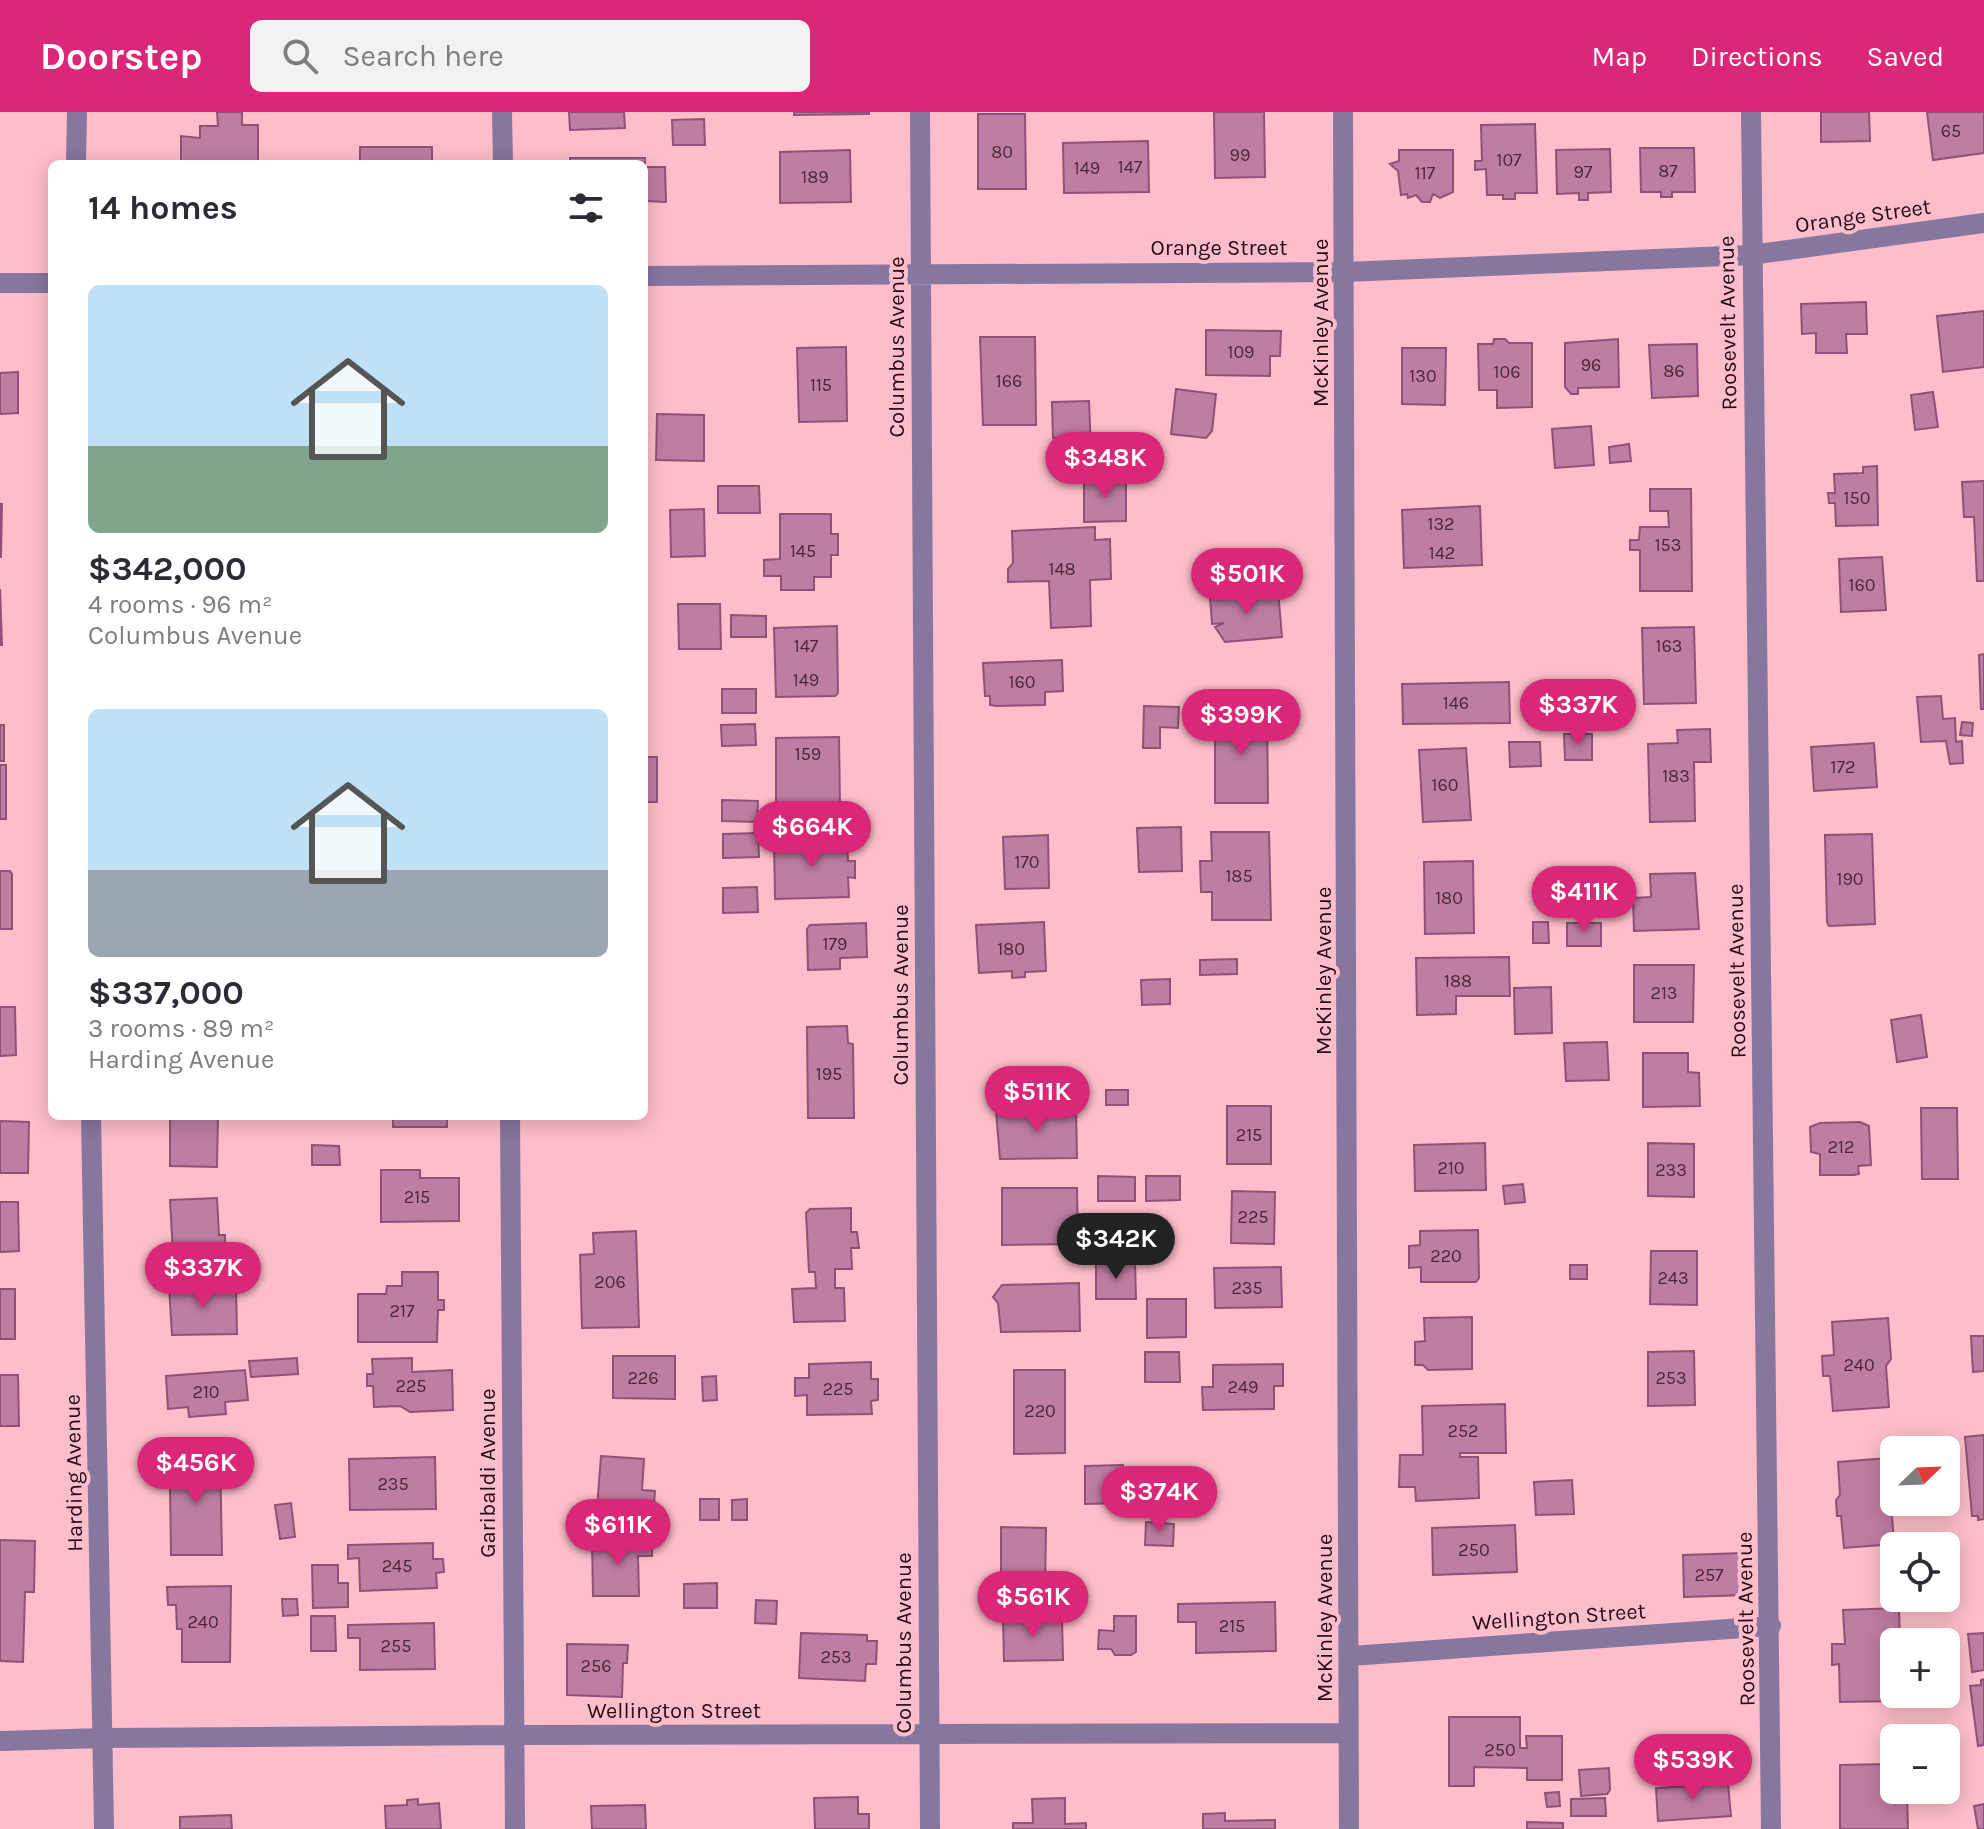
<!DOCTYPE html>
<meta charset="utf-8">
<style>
:root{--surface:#fff;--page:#f2f2f3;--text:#2b2b33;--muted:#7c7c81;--accent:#db2777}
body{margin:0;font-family:Karla,sans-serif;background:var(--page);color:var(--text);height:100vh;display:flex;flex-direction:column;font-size:30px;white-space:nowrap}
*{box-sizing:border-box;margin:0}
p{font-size:26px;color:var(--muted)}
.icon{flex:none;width:44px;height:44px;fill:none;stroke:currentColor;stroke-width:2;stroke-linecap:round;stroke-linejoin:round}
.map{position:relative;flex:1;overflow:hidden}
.details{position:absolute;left:48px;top:48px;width:600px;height:960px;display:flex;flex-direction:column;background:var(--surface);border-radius:12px;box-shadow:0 4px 20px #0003}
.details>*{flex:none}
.needle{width:52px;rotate:67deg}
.buttons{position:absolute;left:1880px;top:1324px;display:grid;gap:16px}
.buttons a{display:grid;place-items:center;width:80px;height:80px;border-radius:12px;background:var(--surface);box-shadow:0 4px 20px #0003;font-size:40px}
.price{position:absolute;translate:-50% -68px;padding:0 18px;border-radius:28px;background:var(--accent);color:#fff;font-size:26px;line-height:52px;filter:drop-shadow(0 2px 4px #0008)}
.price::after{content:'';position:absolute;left:50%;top:48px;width:24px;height:18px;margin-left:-12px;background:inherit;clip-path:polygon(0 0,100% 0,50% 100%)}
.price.selected{background:#222;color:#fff}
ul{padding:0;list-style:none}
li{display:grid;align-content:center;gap:16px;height:424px;padding:0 40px}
li span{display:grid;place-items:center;height:248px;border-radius:12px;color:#555}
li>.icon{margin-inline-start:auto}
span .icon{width:144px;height:144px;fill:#fffc;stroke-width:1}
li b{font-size:34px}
h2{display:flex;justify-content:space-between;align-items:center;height:96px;padding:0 40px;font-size:34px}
header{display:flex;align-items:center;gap:48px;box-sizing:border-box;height:112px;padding:0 40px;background:var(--accent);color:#fff}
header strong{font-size:38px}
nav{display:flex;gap:44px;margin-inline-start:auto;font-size:28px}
.search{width:560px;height:72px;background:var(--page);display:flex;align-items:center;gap:20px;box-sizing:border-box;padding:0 28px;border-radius:12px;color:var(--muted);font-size:30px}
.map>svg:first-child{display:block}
.building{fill:#be7da2;stroke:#8f5276;stroke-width:2}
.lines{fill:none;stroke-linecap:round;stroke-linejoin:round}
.minor{stroke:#87769e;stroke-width:20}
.labels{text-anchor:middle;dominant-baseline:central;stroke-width:8;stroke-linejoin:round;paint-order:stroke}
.number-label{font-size:18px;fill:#4c2837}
.street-label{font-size:22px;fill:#260b13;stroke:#fdbdca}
</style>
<header>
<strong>Doorstep</strong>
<div class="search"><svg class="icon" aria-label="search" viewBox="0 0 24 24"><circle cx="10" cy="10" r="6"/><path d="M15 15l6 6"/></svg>Search here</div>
<nav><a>Map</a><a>Directions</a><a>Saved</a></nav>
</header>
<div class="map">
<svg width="1984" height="1717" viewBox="0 0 1984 1717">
<rect width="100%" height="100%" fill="#fdbdca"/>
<path class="building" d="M217 0H242V13H258V52H181V24L200 26V14H218Z
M569 0H624L625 16 570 18Z
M794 0H869V2L794 3Z
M1214 0H1264L1265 65 1215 66Z
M1821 0H1869L1870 29 1821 30Z
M1927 0H1984V41L1933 48Z
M978 2H1025L1026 77H978Z
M704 7 705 33H673L672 8Z
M1535 12 1537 81H1515V87H1503V83H1487L1486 57 1475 58V49H1482L1481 13Z
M1148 29 1149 80 1064 81 1063 31Z
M360 35H432V52H360Z
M1640 36H1694L1695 80H1672V85H1661V80H1641Z
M1610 37 1611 80 1588 81V88H1579V81L1557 82 1556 38Z
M850 38 851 90 780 91V40Z
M1399 38H1453V80L1440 86 1433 82 1430 90H1422L1416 83 1408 86 1407 82 1401 83 1398 59 1390 52 1399 49Z
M570 46H645V55H665L666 90 645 89 644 93V52H570Z
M1866 190 1867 222H1846L1847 241H1816V221L1802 222 1801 192Z
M1984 199V255L1943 260 1937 204Z
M1206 218 1281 219 1280 244H1270V264L1206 263Z
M980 225H1035L1036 313H983Z
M1494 227H1505L1509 231H1532V295L1497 296V278H1479L1478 232H1493Z
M1618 227 1619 275 1578 276V282H1571L1565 275V231Z
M1697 232 1698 284 1652 286 1649 233Z
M846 235 847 309 799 310 797 236Z
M1402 236H1446L1445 293 1402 292Z
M18 260V301L0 302V261Z
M1176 277 1216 282 1212 319 1206 326 1171 322Z
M1933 280 1938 315 1915 318 1911 283Z
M1089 289 1091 338 1069 339 1068 325 1053 326 1052 290Z
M657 302 704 303V349L656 348Z
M1591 314 1594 353 1555 356 1552 317Z
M1629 332 1631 349 1610 351 1609 335Z
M1877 354 1878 413 1836 414 1835 391H1829L1828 381H1835L1834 362 1863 361V355Z
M1126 366V409L1084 410V367Z
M1984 369V469H1977L1974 405H1964L1962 370Z
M718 374H759L760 401H718Z
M1650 377H1691L1692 479H1640V438H1630V428H1639L1640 415H1669L1668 399H1650Z
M0 392H2L1 445H0Z
M1480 394 1482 453 1404 456 1402 398Z
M704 397 705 444 671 445 670 398Z
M780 402H831V422H838V443H831V465H814V478H781V464H764V448L780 447Z
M1095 415V428L1110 427 1111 467 1090 468 1091 514 1051 516 1049 469 1008 470V457L1013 451 1012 419Z
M1882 445 1886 498 1841 500 1839 447Z
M0 477 2 533H0Z
M1278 478 1282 525 1225 530 1215 515 1224 511 1212 512 1210 485 1212 483Z
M678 492H720L721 537H679Z
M731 503 766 504V525H731Z
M837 514 838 581 835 584 776 585 774 516Z
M1694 515 1696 591 1644 592 1642 516Z
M1984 542V597H1981L1979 543Z
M1062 548 1063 579 1045 580V593L997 594 990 593V584H985L983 551Z
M1509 570 1510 611 1403 612 1402 572Z
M722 577H756V601H722Z
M1941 584 1943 607 1955 606 1956 630 1962 629 1963 651 1950 652 1946 629 1921 630 1917 585Z
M1144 594 1179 595 1178 616 1160 615V636H1143Z
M1215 599H1267L1268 691H1215Z
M1962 610 1973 611 1972 624 1960 623Z
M755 612 756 633 722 634 721 613Z
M0 613H4V649H0Z
M1710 617 1711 650H1694L1695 709 1650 710 1648 632 1678 631 1677 618Z
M1564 622H1592V648H1565Z
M839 625 840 693H776V626Z
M1509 630H1540L1541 654 1510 655Z
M1874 631 1877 675 1814 679 1811 635Z
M1466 636 1471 708 1423 710 1419 638Z
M644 645H657V690H644Z
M0 653H6V707H0Z
M722 688 758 689 757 710 722 709Z
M1181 715 1182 759 1139 760 1137 716Z
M1211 720H1269L1271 808H1212V780H1201L1200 749H1212Z
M758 721 759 745 723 746V722Z
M1872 722 1875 812 1829 814 1827 810 1825 723Z
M1048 723 1049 776 1005 777 1003 725Z
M847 727 848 749H855V766L848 765 849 785 775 787 774 729Z
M1473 749 1474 821 1425 822 1424 750Z
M0 759H10L12 762V817H0Z
M1695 761 1699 817 1634 819 1633 786 1651 785 1650 762Z
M757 775 758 800 723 801V776Z
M1044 810 1046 859 1025 860V865L1012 866V859L979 861 976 813Z
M1533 810H1548L1549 831H1533Z
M866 811 867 845 840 846V857L808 858 807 817 810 813Z
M1567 811H1601V834H1567Z
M1509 845 1510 884H1456V902L1417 903 1416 846Z
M1237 847V862L1200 863V848Z
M1634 853H1694L1693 910H1634Z
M1170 867V892L1142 893 1141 868Z
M1551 875 1552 921 1515 922 1514 876Z
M0 895H15L16 943 0 944Z
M1921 903 1927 945 1897 950 1891 908Z
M847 914 848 931 853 932 854 1006H808L807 915Z
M1607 930 1609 968 1566 969 1564 931Z
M1643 941H1688V960L1699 961 1700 994 1643 995Z
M1106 978H1128V993H1106Z
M1227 994H1271V1052H1227Z
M1921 996H1957L1958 1067H1922Z
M1076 997 1077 1046 1000 1047 996 999Z
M170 1004H218L217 1055 170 1054Z
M393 1004H447V1015H393Z
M0 1009 29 1010 28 1061H0Z
M1860 1010 1869 1014 1871 1053 1858 1054 1859 1062 1854 1063H1820V1042L1811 1040 1810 1015 1820 1011Z
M1485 1031 1486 1078 1415 1079 1414 1033Z
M1648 1031 1694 1032V1085L1648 1084Z
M312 1033 339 1034 340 1053H312Z
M381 1058H420V1066H459V1109L381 1110Z
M1098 1064 1135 1065V1089H1098Z
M1146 1064H1180V1088L1146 1089Z
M1523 1072 1525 1090 1505 1092 1503 1074Z
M1002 1076H1077L1078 1132 1002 1133Z
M1232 1079 1275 1080 1274 1132 1231 1131Z
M217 1086 219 1123H225V1132L218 1140 173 1142 170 1088Z
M0 1090H18L19 1139 0 1140Z
M851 1096V1120H857L859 1136H851L852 1157H835V1176H844L845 1209 794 1210 792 1177 816 1176 815 1160H809L806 1101 810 1097Z
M1478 1118 1479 1166 1476 1170H1421V1155L1409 1156V1134L1420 1133V1119Z
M636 1119 639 1215 582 1216 580 1143 594 1142 593 1121Z
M1098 1120H1135V1144H1098Z
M1651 1139H1697V1193L1650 1192Z
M1135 1150 1136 1187H1096V1151Z
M1570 1153H1587V1167H1570Z
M1281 1155 1282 1195 1215 1196 1214 1156Z
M402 1160H438V1188H444V1198H438L437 1230H358V1182H386L387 1174H402Z
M1079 1171 1080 1219 1001 1220 998 1191 993 1185 1002 1173Z
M236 1174 237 1222 172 1223 169 1175Z
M0 1177H15V1227H0Z
M1147 1187H1186V1225L1147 1226Z
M1472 1205V1257L1428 1258 1423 1253H1415V1230L1425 1229 1424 1206Z
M1888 1206 1891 1247 1886 1254 1889 1295 1833 1299 1830 1264H1823L1822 1244 1834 1243 1832 1210Z
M1971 1224H1984V1259L1973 1260Z
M1694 1239 1695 1293 1648 1294V1240Z
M1145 1240H1179L1180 1270H1145Z
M613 1244H675V1287L613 1286Z
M297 1246 298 1262 251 1265 249 1249Z
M412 1246V1260L452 1258 453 1298 410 1300 400 1294 374 1295 373 1274H367V1262H373L372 1247Z
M871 1250V1267H878V1288L871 1289 872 1302 807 1303V1283L795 1284V1266H809V1252Z
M1283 1252V1274H1274V1297L1203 1298 1202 1275H1213V1253Z
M245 1258 248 1288 225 1290 226 1302 189 1305 188 1295 168 1297 166 1264Z
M1014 1258H1065V1341L1014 1342Z
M0 1263H18L19 1314H0Z
M716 1264 717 1288 703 1289 702 1265Z
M1505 1292 1506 1341H1460V1345H1478L1479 1386 1416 1389 1415 1375H1399L1400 1343H1423L1422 1294Z
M1984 1323V1407L1978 1408V1404H1972L1965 1325Z
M174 1340H220L222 1443H171L170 1375H175Z
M601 1344 644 1347 642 1378 655 1379 654 1392 641 1391V1399L597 1396Z
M435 1345 436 1397 350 1398 349 1347Z
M1888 1346 1894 1432 1844 1436 1841 1404H1837L1836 1388 1840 1383 1838 1350Z
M1123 1353 1124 1391 1085 1392V1354Z
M1572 1368 1574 1402 1536 1403 1534 1370Z
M700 1387H719V1408H700Z
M747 1387V1408H732V1388Z
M291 1391 295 1425 280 1427 275 1393Z
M1146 1410 1174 1412 1173 1434 1145 1433Z
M1515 1413 1517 1460 1433 1463 1432 1416Z
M1001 1415 1046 1416 1045 1477 1001 1476Z
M0 1428 35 1429 34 1480H25L23 1550 0 1549Z
M652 1429V1444H638L639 1484H593L592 1430Z
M433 1431V1447H443L444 1460 436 1461 437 1476 360 1479 359 1446 348 1447V1433Z
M1744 1441 1747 1445 1748 1483 1684 1485 1683 1443Z
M312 1453H338V1471H348V1495L313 1496Z
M717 1471V1496H684V1472Z
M231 1474 230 1550H182V1517H177L176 1493H168L167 1475Z
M282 1487H297L298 1503 283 1504Z
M756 1488 777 1489 776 1512 755 1511Z
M1275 1490 1276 1539 1196 1541V1510H1178V1492Z
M1899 1496 1900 1530H1894L1896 1589 1840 1590 1839 1552 1832 1553V1532H1845L1843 1498Z
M311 1504H335L336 1539H311Z
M1114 1504H1136V1540L1131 1543H1115L1111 1537H1098L1099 1518 1114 1519Z
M1003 1506H1062L1063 1548 1004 1549Z
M434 1511 435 1557 360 1558V1526H348V1513Z
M801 1521 867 1523V1529H877L876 1552H866L865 1569 799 1566Z
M1984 1521V1558L1972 1560 1968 1522Z
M567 1532 628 1533 627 1551H623L622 1585 567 1583Z
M1984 1567V1633L1978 1634 1970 1574 1981 1573V1568Z
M1449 1605H1520V1636H1527L1526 1624H1562V1668H1527V1656L1474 1655V1674H1449Z
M1889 1652V1665H1894V1678H1907L1908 1717H1840V1653Z
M1609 1656 1610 1678 1607 1682 1581 1684 1579 1658Z
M1728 1672 1731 1704 1658 1709 1656 1676Z
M1559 1680 1560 1694 1547 1695 1545 1681Z
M858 1685V1702H869V1717H815L814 1686Z
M1065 1686V1712L1086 1711V1717H1013V1711H1033L1032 1687Z
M1605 1686 1606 1704H1571V1687Z
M418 1687V1693L439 1691 441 1717H386L385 1694 407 1693V1688Z
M1984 1692V1717H1978L1974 1694Z
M645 1693 646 1717H592L591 1694Z
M1225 1701V1709L1275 1708V1717H1203V1702Z
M231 1703 232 1717H180V1705Z
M1527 1710 1563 1711V1717H1527Z"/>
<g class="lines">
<path class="minor" d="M502 0 503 52
M920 0 930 1717
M1343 0 1349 1717
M1751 0 1771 1717
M76 52 77 0
M644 164 1345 160 1751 143 1984 111
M0 171H52
M91 1004 104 1717
M510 1004 515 1717
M1351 1544 1771 1514
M0 1629 103 1626 514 1623 1348 1621"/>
</g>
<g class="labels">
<g class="number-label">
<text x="1951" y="19">65</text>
<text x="1002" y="40">80</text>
<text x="1240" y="43">99</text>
<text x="1509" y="48">107</text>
<text x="1130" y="55">147</text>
<text x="1087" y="56">149</text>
<text x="1668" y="59">87</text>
<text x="1583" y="60">97</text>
<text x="1425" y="61">117</text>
<text x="815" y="65">189</text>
<text x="1241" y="240">109</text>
<text x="1591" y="253">96</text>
<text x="1674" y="259">86</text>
<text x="1507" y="260">106</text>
<text x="1423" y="264">130</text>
<text x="1009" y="269">166</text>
<text x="821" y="273">115</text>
<text x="1857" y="386">150</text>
<text x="1441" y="412">132</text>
<text x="1668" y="433">153</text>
<text x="803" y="439">145</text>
<text x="1442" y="441">142</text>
<text x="1062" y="457">148</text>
<text x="1862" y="473">160</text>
<text x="806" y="534">147</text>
<text x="1669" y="534">163</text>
<text x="806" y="568">149</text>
<text x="1022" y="570">160</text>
<text x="1456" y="591">146</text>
<text x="808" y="642">159</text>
<text x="1843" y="655">172</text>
<text x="1676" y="664">183</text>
<text x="1445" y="673">160</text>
<text x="1027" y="750">170</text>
<text x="1239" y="764">185</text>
<text x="1850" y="767">190</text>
<text x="1449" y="786">180</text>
<text x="835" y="832">179</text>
<text x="1011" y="837">180</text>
<text x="1458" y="869">188</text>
<text x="1664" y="881">213</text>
<text x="829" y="962">195</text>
<text x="1249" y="1023">215</text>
<text x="1841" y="1035">212</text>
<text x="1451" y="1056">210</text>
<text x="1671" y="1058">233</text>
<text x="417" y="1085">215</text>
<text x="1253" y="1105">225</text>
<text x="1446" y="1144">220</text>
<text x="1673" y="1166">243</text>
<text x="610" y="1170">206</text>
<text x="1247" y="1176">235</text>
<text x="402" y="1199">217</text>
<text x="1859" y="1253">240</text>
<text x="643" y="1266">226</text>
<text x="1671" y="1266">253</text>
<text x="411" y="1274">225</text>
<text x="1243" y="1275">249</text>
<text x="838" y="1277">225</text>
<text x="206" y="1280">210</text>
<text x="1040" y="1299">220</text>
<text x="1463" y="1319">252</text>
<text x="393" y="1372">235</text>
<text x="1474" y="1438">250</text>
<text x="397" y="1454">245</text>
<text x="1709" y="1463">257</text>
<text x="203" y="1510">240</text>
<text x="1232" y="1514">215</text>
<text x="396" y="1534">255</text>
<text x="836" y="1545">253</text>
<text x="596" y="1554">256</text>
<text x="1500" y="1638">250</text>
</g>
<g class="street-label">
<text transform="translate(1863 104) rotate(-8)">Orange Street</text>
<text x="1219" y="136">Orange Street</text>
<text transform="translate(1321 211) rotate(-90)">McKinley Avenue</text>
<text transform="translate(1728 211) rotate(-91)">Roosevelt Avenue</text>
<text transform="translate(897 235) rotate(-90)">Columbus Avenue</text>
<text transform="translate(1324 859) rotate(-90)">McKinley Avenue</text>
<text transform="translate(1737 859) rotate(-91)">Roosevelt Avenue</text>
<text transform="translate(901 883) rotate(-90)">Columbus Avenue</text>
<text transform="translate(74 1361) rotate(-91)">Harding Avenue</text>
<text transform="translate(488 1361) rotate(-90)">Garibaldi Avenue</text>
<text transform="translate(1559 1505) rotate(-4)">Wellington Street</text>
<text transform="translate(1325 1506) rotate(-90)">McKinley Avenue</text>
<text transform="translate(1746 1507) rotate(-91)">Roosevelt Avenue</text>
<text transform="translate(904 1531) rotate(-90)">Columbus Avenue</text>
<text x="674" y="1599">Wellington Street</text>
</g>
</g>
</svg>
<div class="buttons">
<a><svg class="needle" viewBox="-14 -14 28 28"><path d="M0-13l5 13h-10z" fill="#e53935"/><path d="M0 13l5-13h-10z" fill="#7c7c81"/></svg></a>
<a><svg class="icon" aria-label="locate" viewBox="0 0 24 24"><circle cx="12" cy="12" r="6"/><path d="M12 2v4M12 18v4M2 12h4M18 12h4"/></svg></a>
<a>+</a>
<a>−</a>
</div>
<b class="price" style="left:1105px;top:388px">$348K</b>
<b class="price" style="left:1247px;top:504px">$501K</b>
<b class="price" style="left:1578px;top:635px">$337K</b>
<b class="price" style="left:1241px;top:645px">$399K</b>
<b class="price" style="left:812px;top:757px">$664K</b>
<b class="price" style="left:1584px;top:822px">$411K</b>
<b class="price" style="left:1037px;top:1022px">$511K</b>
<b class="price selected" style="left:1116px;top:1169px">$342K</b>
<b class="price" style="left:203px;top:1198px">$337K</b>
<b class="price" style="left:196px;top:1393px">$456K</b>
<b class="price" style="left:1159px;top:1422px">$374K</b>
<b class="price" style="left:618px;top:1455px">$611K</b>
<b class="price" style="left:1033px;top:1527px">$561K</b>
<b class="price" style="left:1693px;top:1690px">$539K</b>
<section class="details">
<h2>14 homes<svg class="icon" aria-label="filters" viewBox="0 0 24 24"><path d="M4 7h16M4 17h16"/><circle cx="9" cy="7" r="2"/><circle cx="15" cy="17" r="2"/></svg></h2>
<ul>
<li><span style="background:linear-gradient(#bfe0f5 65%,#7fa58c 0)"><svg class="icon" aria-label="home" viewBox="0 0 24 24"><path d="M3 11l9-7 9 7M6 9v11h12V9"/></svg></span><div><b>$342,000</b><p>4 rooms · 96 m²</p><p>Columbus Avenue</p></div></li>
<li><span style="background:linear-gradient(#bfe0f5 65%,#9aa5b1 0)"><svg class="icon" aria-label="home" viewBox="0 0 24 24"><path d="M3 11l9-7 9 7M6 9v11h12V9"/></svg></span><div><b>$337,000</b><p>3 rooms · 89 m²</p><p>Harding Avenue</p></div></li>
</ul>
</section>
</div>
